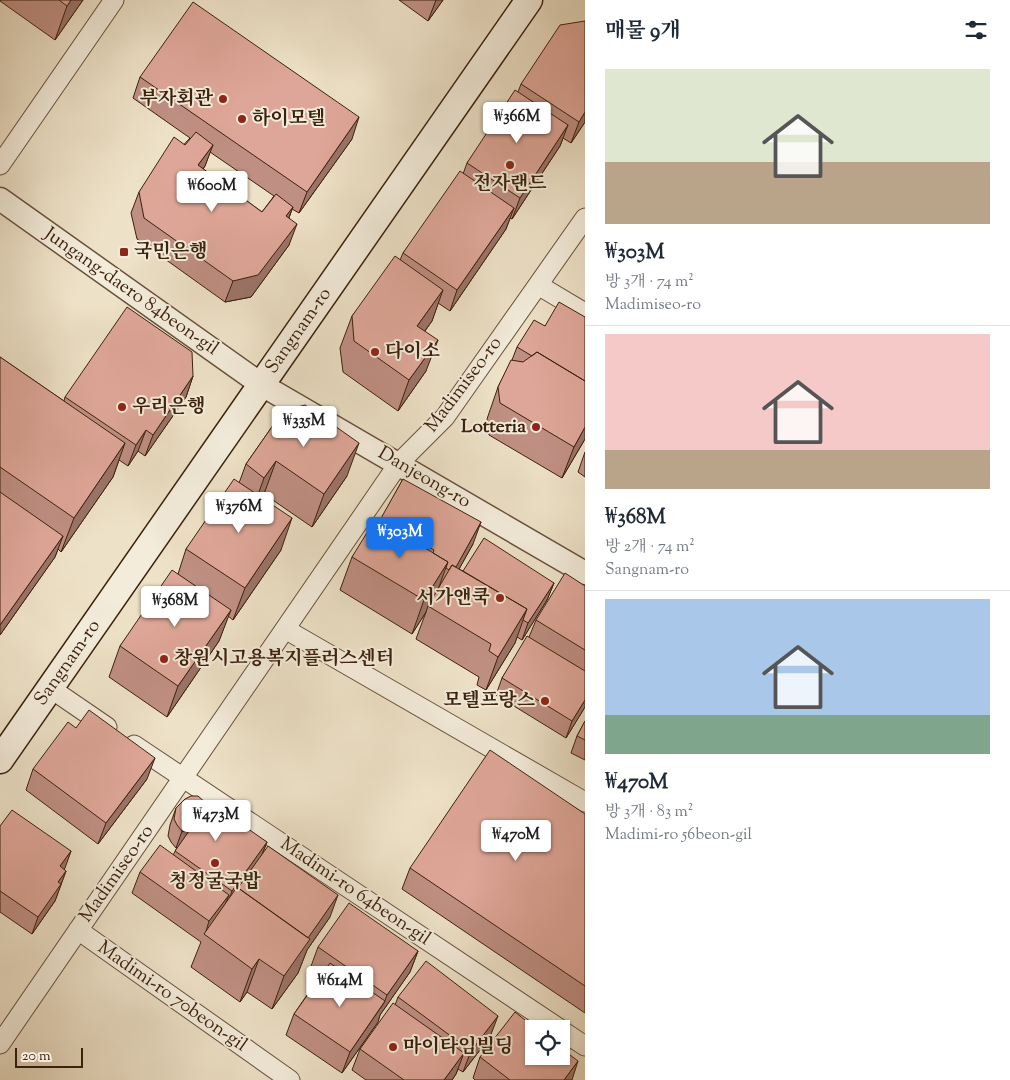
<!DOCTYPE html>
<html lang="ko">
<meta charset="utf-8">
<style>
:root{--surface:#fff;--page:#f6f6f7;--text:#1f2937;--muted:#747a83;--line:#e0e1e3;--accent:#1a73e8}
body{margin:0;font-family:"Sorts Mill Goudy","Noto Serif KR",serif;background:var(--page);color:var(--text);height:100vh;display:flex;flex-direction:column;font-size:19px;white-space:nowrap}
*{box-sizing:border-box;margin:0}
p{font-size:16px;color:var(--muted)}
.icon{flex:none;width:28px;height:28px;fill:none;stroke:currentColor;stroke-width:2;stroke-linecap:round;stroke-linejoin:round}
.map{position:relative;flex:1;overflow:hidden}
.sheet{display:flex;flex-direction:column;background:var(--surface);width:425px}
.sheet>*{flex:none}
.buttons{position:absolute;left:525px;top:1020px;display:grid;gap:10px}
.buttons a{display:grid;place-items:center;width:45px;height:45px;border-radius:0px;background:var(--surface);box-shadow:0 1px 4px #0004;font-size:25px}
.scale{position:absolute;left:15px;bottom:12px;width:68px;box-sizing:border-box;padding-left:5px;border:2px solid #3c210d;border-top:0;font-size:14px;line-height:18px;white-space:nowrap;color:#3c210d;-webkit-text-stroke:4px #f3ecdb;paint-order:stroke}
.price{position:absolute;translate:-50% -42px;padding:0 11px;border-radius:5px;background:#fff;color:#222;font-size:16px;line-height:32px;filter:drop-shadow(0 1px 2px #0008)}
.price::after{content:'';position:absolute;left:50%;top:30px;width:15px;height:11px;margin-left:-8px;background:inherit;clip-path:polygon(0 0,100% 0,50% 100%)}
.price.selected{background:var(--accent);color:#fff}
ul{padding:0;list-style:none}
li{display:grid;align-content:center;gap:10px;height:265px;padding:0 20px}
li+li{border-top:1px solid var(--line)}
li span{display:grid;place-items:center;height:155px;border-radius:0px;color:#555}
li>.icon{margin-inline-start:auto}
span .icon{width:90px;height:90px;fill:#fffc;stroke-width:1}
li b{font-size:21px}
h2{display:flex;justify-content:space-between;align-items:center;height:60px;padding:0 20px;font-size:21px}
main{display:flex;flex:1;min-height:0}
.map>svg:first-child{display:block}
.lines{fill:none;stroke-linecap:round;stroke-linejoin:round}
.minor-casing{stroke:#68513c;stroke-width:21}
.tertiary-casing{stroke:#68513c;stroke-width:25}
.secondary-casing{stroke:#3c210d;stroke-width:29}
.minor{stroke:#f3ecdb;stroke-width:19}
.tertiary{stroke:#f3ecdb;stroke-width:22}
.secondary{stroke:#f3ecdb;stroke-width:26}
.wall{fill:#bf8f83;stroke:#3c210d;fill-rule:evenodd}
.shaded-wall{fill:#9b746a;stroke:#3c210d}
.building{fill:#dea698;stroke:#3c210d}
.poi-dot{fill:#8f2418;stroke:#f3ecdb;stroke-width:2}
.labels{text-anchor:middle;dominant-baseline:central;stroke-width:4;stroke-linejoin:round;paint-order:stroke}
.poi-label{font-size:19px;font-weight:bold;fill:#3c210d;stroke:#f3ecdb;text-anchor:start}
.street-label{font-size:19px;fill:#3c210d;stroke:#f3ecdb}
</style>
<main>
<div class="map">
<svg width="585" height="1080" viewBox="0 0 585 1080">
<rect width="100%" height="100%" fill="#ede1c7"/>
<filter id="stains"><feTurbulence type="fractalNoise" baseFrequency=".004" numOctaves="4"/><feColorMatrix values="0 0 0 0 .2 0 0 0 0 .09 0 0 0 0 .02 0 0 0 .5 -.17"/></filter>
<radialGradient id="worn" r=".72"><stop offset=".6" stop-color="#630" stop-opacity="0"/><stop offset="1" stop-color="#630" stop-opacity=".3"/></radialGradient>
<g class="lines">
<g class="minor-casing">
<path id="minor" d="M0 165 114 0
M538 285 585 313
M285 629 585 802
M50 688 107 727
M134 745 560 1029
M78 930 290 1080
M561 1030 585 1046
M0 1044 399 463 445 417 585 218"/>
</g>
<g class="tertiary-casing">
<path id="tertiary" d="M0 199 262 385 585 573"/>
</g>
<g class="secondary-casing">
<path id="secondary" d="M0 760 529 0"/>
</g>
<use href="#minor" class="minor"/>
<use href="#tertiary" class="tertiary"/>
<use href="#secondary" class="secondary"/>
</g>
<path class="wall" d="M0 0H83L55 40 0 1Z
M399 0H443L428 21Z
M585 21V122L571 143 563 138 560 146 512 219 510 218 506 229 450 311 438 303 432 321 425 331 426 371 398 411 343 372 340 348 352 316 400 260 403 253 463 174 467 163 518 92 521 84Z
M140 77 352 139 299 213 292 209 289 218V245L251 297 225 302 137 239 131 213 139 192 190 138 133 98ZM210 152 274 196 262 212 203 169 205 166Z
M585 317V439L562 478 489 435 487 419 498 387 512 360 517 347 545 326Z
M0 357 64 401 65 397 193 376 186 397 145 456 138 451 128 466 119 460 113 477 61 552 58 549 55 557 0 635Z
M283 411 347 476 312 527 264 494 262 498 281 550 233 620 228 616 219 641 167 717 109 677 120 646 178 574 186 549 239 483 246 464Z
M585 452V477L578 472Z
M403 479 473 544 459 569 463 571 554 583 547 600 522 640 517 637 515 643 486 690 477 685 479 677 416 639 426 612 412 634 340 590 352 557 380 521Z
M585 586V707L566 738 496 695 502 678 529 637 536 620Z
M585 721V760L571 753 577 736Z
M76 728 147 779 98 844 26 790 33 769Z
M176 808 207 810 267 842 262 855 330 917 307 950 298 973 272 1009 247 992 240 1002 191 967 201 942 132 893 140 872 173 855 177 848H176L171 842 168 836 170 825Z
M585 814V1013L402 889 410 868Z
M0 826 71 851 64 869 66 871 55 901 32 934 0 912Z
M318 947 418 951 410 972 380 1015 378 1022 342 1073 286 1035 294 1014 320 976 310 969Z
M398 997 490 1037 463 1072 458 1069 456 1074 452 1080H366L352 1070 360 1049 395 1005Z
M480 1057 572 1080H475L473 1078Z"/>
<path class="shaded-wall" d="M71 0H83L55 40 67 6Z
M436 0H443L428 21Z
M585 112V122L571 143 579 122Z
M359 117 352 139 299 213 307 192Z
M568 125 560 146 512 219 520 198Z
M213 145 205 166 190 186 198 165Z
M293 207 285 228 286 216Z
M514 208 506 229 450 311 457 290Z
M297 224 289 245 251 297 225 302 233 281Z
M443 290 432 321 406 357 417 326Z
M438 340 426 371 398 411 409 380Z
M193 376 186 397 145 456 153 435Z
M585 427V439L562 478 574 447Z
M146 430 138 451 128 466 136 445Z
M125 443 113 477 61 552 74 518Z
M359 443 347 476 312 527 324 494Z
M276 461 264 494 252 511 264 478Z
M292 518 281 550 233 620 245 588Z
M481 522 473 544 445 594 453 572Z
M63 536 55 557 0 635V625Z
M448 562 436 595 428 606 426 612 412 634 424 600Z
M554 583 547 600 522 640 528 623Z
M527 609 515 643 486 690 498 657Z
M231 610 219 641 167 717 178 686Z
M585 700V707L566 738 572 721Z
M155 758 147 779 98 844 106 823Z
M182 831H189L183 848H176Z
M267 842 260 859 226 908 232 891Z
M71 851 65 868 54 883 60 866Z
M66 871 55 901 32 934 38 917 58 882Z
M229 895 221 916 205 935 209 921Z
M338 895 330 917 307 950 298 973 272 1009 284 976 306 940Z
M418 951 410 972 380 1015 378 1022 342 1073 350 1052 384 1003 387 995Z
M259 959 247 992 240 1002 252 969Z
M498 1016 490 1037 463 1072 471 1051Z
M464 1053 456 1074 452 1080H444Z
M578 1061 572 1080H564Z"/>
<path class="building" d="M59 0H71L67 6Z
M193 2 359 117 307 192 140 77Z
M585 21V112L579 122 521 84 560 25Z
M515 90 568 125 520 198 467 163Z
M196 132 213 145 198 165 262 212 276 194 293 207 286 216 297 224 258 275 233 281 144 218 139 192 174 137 185 145Z
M460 171 514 208 457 290 403 253Z
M395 256 443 290 417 326 438 340 409 380 354 341 352 316Z
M559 302 585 317V381L537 352 532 356 517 347 534 320 545 326Z
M127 307 192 352 193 376 153 435 146 430 136 445 65 397Z
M537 352 585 381V427L574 447 500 403 498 387 511 360 523 362Z
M0 357 125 443 74 518 0 467Z
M305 405 359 443 324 494 276 461 264 478 246 464 283 411Z
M234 479 292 518 245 588 186 549Z
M403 479 481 522 456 567 452 565 449 570 446 568 448 562 433 553 434 550 380 520Z
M0 492 63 536 0 625Z
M376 518 448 562 424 600 352 557Z
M484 538 554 583 528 623 523 620 527 609 463 571Z
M452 565 527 609 498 657 489 651 491 644 428 606Z
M172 570 231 610 178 686 120 646Z
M565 573 585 586V650L536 620Z
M527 636 585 671V700L572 721 502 678Z
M89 710 155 758 106 823 33 769 68 722 76 728Z
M585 721V740L577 736Z
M490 750 585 814V986L410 868Z
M191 796H198L207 804V810L212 804 226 814 223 818 228 821 231 817 267 842 232 891 175 851 189 831H182L177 825 174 819 176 808 185 799Z
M12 810 71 851 60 866 66 871 58 882 61 884 38 917 0 891V826Z
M160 845 229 895 209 921 140 872Z
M268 846 338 895 308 938 238 888Z
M237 887 310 939 284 976 259 959 252 969 204 934Z
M349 903 418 951 387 995 318 947Z
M426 961 498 1016 471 1051 398 997Z
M330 963 385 1001 350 1052 294 1014Z
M393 1003 464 1053 444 1080H404L360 1049Z
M515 1012 536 1029H534V1056H561V1048L578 1061 564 1080H510L480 1057Z"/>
<g class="poi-dot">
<circle cx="223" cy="99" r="5"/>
<circle cx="242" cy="119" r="5"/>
<circle cx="510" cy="165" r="5"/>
<rect x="119" y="247" width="10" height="10" rx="2.5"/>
<circle cx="375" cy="352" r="5"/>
<circle cx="122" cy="407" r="5"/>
<circle cx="536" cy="427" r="5"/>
<circle cx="500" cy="598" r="5"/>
<circle cx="164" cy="659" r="5"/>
<circle cx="545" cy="701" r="5"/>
<circle cx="215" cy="863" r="5"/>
<circle cx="393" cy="1047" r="5"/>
</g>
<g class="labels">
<g class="poi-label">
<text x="213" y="99" text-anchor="end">부자회관</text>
<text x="252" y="119">하이모텔</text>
<text x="510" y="184" text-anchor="middle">전자랜드</text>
<text x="134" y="252">국민은행</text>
<text x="385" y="352">다이소</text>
<text x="132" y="407">우리은행</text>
<text x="526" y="427" text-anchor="end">Lotteria</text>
<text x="490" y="598" text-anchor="end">서가앤쿡</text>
<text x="174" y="659">창원시고용복지플러스센터</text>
<text x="535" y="701" text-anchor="end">모텔프랑스</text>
<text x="215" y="882" text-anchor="middle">청정굴국밥</text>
<text x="403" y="1047">마이타임빌딩</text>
</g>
<g class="street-label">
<text transform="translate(131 292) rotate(35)">Jungang-daero 84beon-gil</text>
<text transform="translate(299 331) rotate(-55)">Sangnam-ro</text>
<text transform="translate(464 385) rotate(-53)">Madimiseo-ro</text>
<text transform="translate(424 478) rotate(30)">Danjeong-ro</text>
<text transform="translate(68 663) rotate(-55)">Sangnam-ro</text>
<text transform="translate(117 874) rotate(-55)">Madimiseo-ro</text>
<text transform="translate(355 892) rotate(34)">Madimi-ro 64beon-gil</text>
<text transform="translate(172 997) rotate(35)">Madimi-ro 70beon-gil</text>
</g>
</g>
<rect width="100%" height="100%" filter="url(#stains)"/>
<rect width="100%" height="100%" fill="url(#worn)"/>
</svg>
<div class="buttons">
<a><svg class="icon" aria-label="locate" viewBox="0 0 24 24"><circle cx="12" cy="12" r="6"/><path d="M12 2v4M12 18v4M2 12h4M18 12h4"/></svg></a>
</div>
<div class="scale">20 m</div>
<b class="price" style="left:517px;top:144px">₩366M</b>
<b class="price" style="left:212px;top:213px">₩600M</b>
<b class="price" style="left:304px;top:448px">₩335M</b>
<b class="price" style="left:239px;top:534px">₩376M</b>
<b class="price selected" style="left:400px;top:559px">₩303M</b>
<b class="price" style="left:175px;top:628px">₩368M</b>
<b class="price" style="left:216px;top:842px">₩473M</b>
<b class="price" style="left:516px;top:862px">₩470M</b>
<b class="price" style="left:340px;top:1008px">₩614M</b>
</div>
<section class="sheet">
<h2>매물 9개<svg class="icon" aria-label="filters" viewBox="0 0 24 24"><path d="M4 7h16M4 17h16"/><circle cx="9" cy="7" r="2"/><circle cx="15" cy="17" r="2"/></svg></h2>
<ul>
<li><span style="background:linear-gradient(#dfe7d0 60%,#b9a48a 0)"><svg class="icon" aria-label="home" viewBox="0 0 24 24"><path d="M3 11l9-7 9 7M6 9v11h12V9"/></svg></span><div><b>₩303M</b><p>방 3개 · 74 m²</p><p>Madimiseo-ro</p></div></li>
<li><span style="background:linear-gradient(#f6c9c9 75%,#b9a48a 0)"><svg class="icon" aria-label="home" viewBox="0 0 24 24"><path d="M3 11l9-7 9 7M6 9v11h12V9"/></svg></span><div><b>₩368M</b><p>방 2개 · 74 m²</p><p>Sangnam-ro</p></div></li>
<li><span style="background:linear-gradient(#a9c7e8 75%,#7fa58c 0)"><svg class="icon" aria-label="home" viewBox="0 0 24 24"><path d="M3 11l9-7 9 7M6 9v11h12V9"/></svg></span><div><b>₩470M</b><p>방 3개 · 83 m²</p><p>Madimi-ro 56beon-gil</p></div></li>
</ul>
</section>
</main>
